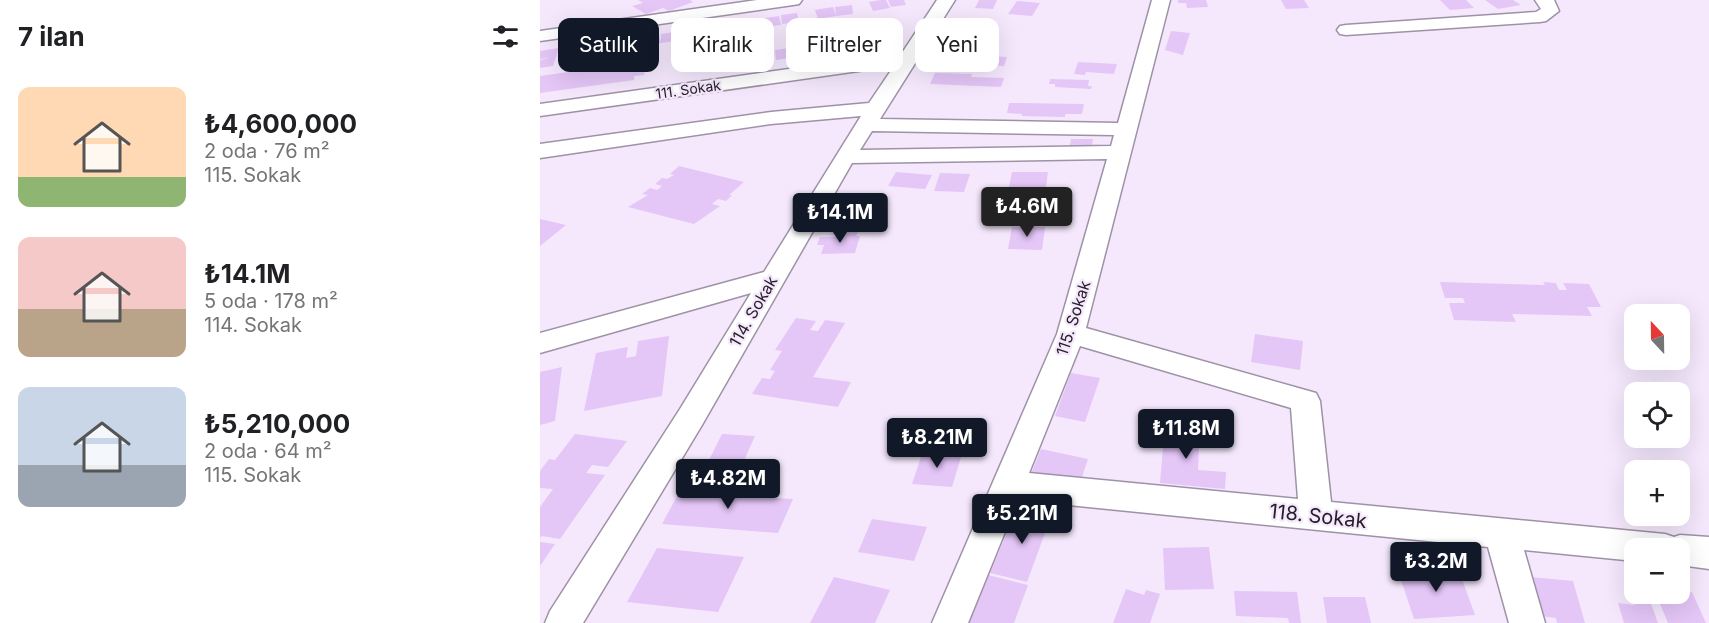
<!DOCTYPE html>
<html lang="tr">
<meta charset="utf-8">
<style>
:root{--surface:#fff;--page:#f6f6f6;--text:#202124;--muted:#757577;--accent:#111827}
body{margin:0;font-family:Inter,sans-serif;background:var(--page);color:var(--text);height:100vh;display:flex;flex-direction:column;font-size:22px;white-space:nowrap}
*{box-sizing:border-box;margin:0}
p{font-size:20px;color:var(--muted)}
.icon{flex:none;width:33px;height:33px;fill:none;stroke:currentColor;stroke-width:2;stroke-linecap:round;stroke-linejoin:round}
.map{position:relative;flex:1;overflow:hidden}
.drawer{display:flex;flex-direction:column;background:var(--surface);width:540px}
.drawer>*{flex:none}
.guide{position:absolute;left:18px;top:18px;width:570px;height:54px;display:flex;gap:12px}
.needle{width:39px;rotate:338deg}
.controls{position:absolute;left:1084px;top:304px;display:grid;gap:12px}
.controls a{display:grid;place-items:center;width:66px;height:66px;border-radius:12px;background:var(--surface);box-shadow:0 6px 24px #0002;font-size:30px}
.price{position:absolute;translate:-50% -51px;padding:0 14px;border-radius:6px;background:var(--accent);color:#fff;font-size:20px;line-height:39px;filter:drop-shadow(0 2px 3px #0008)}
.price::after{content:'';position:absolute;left:50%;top:36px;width:18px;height:14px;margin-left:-9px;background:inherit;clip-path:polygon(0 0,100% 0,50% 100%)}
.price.current{background:#222;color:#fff}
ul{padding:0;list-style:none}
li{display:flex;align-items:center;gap:18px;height:150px;padding:0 18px}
li span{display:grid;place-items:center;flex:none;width:168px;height:120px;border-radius:12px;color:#555}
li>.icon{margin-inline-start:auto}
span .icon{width:72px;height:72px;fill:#fffc;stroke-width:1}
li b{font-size:26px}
h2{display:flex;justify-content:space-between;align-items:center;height:72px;padding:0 18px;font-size:26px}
.chip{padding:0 21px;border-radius:12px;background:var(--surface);box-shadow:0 6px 24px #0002;font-size:21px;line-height:54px}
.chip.current{background:var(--accent);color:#fff}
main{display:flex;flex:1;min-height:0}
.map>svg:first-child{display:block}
.building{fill:#e4c6f7}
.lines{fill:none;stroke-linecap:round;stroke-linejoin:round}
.minor-casing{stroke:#9e92a6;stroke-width:3}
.minor{fill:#fff;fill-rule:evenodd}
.labels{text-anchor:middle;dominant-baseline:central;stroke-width:4.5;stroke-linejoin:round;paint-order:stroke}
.far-street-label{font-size:14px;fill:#252028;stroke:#f5e8fd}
.street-label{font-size:16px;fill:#252028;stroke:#f5e8fd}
.near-street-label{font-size:20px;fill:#252028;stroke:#f5e8fd}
</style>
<main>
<section class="drawer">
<h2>7 ilan<svg class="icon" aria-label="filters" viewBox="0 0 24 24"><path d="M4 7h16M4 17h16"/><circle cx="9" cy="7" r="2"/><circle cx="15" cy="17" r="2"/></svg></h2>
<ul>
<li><span style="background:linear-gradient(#ffd9b3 75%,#8fb573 0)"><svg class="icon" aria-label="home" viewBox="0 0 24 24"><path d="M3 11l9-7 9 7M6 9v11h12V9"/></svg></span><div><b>₺4,600,000</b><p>2 oda · 76 m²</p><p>115. Sokak</p></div></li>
<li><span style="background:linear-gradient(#f6c9c9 60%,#b9a48a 0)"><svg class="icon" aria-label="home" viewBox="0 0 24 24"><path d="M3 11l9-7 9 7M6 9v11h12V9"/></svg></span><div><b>₺14.1M</b><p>5 oda · 178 m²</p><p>114. Sokak</p></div></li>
<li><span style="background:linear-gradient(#c9d6e8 65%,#9aa5b1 0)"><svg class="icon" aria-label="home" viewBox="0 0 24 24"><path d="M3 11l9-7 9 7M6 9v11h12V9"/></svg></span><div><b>₺5,210,000</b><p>2 oda · 64 m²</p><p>115. Sokak</p></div></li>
</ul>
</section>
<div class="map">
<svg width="1169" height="623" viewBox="0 0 1169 623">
<rect width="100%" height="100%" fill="#f5e8fd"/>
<path class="building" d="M98 0H150L153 2 129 11 123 8 106 14 92 6 103 3Z
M340 0H346L350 8 333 11 329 2Z
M348 0H364L366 5 351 7Z
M439 0H457L453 9 435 8Z
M638 0H666L668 7 647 8 646 3H638Z
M741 0H764L769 8 746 9Z
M900 0H926L934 8 910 10Z
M945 0H973L981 5 958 9Z
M477 1 500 3 492 16 468 14Z
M312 5 313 14 296 16 295 7Z
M293 7 296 16 278 19 275 10Z
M257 13 259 22 242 24 241 15Z
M239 16 241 25 224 27 223 22 219 23 218 19Z
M201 21 202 25 198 26 200 31 184 34 183 24Z
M181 24 183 34 163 37 161 28Z
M141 31V40L121 43V34Z
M631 31 650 33 643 55 625 50Z
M119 34 121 43 103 46 101 37Z
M332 37 335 46 318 49 315 39Z
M314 39 316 49 296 52 298 41Z
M81 40 80 50 60 53 62 43Z
M60 43 59 53 39 56 40 46Z
M272 45 273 51 277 50V54L258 57 256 47Z
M255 47 257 57 236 60 235 50Z
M19 48 13 66 0 68V60L9 58 0 59V51Z
M215 52 217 63 199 66 198 55Z
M408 54 467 57 464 66 404 64Z
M197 55V66L176 69 177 58Z
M107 61 104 75 94 76V80L0 93V76Z
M538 62 577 64 574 74 546 72 545 75 534 74Z
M395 73 432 74 431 77 464 78 461 87 390 84Z
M510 79 549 80 548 86H552L551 89 515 87V84H509Z
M469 103 544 104 542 114H525V117L482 116V114L467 113Z
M531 139H553L551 151H529Z
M139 166 204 182 189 195H192L186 201 178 199 172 204 180 206 154 224 88 207 108 195 102 194 110 188 117 190 122 186 115 184 122 178 127 179 134 175 130 174Z
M356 172 392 175 385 189 348 186Z
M472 172H508L506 187H469Z
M400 173 430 174 424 192 394 191Z
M0 219 26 225 0 246Z
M472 227H505L502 250 468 249Z
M301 232H318L316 236H320L315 253 281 254 284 245H277L280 237H300Z
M900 282 1005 285 1003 282 1016 283 1019 290H1027L1023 283 1049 284 1061 307H1047L1052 316 972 314 976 322 914 320 909 303H925L923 298H905Z
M256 318 276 321 270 330 278 331 285 320 305 323 273 377 311 382 298 407 212 394 222 378 230 379 235 371 230 370 242 351 235 350Z
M715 334 763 341 760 370 711 362Z
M129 336 122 396 44 411 56 353 88 347 86 358 96 356 98 341Z
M22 367 15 421 0 425V372Z
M531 373 560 378 545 422 515 416Z
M625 424 660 427 658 470 686 472 685 489 620 483Z
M35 434 87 441 68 467 52 465 46 473 65 475 20 539 2 536 0 538V507L13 489 0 488V471L9 459 15 460Z
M182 434 215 436 198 474 163 472Z
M501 449 548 459 538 489 489 479Z
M383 451 422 454 412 487 372 484Z
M142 487 219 493 217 497 253 499 238 533 122 524Z
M478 507 512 514 487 582 450 573Z
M332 519 387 527 374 561 318 552Z
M0 542 15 544 0 566Z
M669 547 674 589 625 590 623 548Z
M117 548 204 557 178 612 87 602Z
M918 568 935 615 874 619 858 571Z
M448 575 488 585 474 623H429Z
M294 577 350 590 335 623H270Z
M991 577 1033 581 1045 623H1017L1016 618 1000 616Z
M586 589 604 595 606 590 620 594 610 623H573Z
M694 591 757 592 761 623H749L748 618 696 616Z
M1140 591 1152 592 1166 623H1128L1116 594H1140Z
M783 597H825L831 623H787Z
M1093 599 1110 601 1118 623H1084L1078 603 1095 605Z"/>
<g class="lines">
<g class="minor-casing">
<path id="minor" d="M217 0H262L259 4 253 5 0 41V31Z
M397 0H415L340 119 578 123 612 0H630L546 328 776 393 780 401 791 502 1125 534 1134 537 1140 535 1169 537V569L1140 565V549H1095V561L984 550 1005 623H969L948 547 478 500 428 623H392L517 334 567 159 312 163 162 425 43 623H5L10 611 140 409 211 293 0 353V333L224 272 321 116 231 124 0 158V144L231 112 329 103 354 66 0 116V104L362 53ZM332 131 574 135 571 146 320 150ZM540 346 751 408 758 499 489 473Z
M995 0H1014L1019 11 1006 21 1000 22 806 35 800 34 797 30 800 26 806 25 996 12 1001 9Z"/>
</g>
<use href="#minor" class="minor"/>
</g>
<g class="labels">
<g class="far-street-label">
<text transform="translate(148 89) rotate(-8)">111. Sokak</text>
</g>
<g class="street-label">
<text transform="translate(213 311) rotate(-60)">114. Sokak</text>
<text transform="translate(533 318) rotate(-72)">115. Sokak</text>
</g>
<g class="near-street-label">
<text transform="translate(778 516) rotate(6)">118. Sokak</text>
</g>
</g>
</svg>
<div class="controls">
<a><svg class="needle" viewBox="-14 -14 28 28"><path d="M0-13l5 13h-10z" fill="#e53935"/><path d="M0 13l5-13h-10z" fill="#757577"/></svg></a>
<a><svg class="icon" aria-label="locate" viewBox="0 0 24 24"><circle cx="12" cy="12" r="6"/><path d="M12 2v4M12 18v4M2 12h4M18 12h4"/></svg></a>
<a>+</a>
<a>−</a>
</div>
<b class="price current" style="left:487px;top:238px">₺4.6M</b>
<b class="price" style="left:300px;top:244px">₺14.1M</b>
<b class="price" style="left:646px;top:460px">₺11.8M</b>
<b class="price" style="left:397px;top:469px">₺8.21M</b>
<b class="price" style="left:188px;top:510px">₺4.82M</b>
<b class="price" style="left:482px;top:545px">₺5.21M</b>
<b class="price" style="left:896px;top:593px">₺3.2M</b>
<div class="guide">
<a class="chip current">Satılık</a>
<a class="chip">Kiralık</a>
<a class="chip">Filtreler</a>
<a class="chip">Yeni</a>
</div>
</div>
</main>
